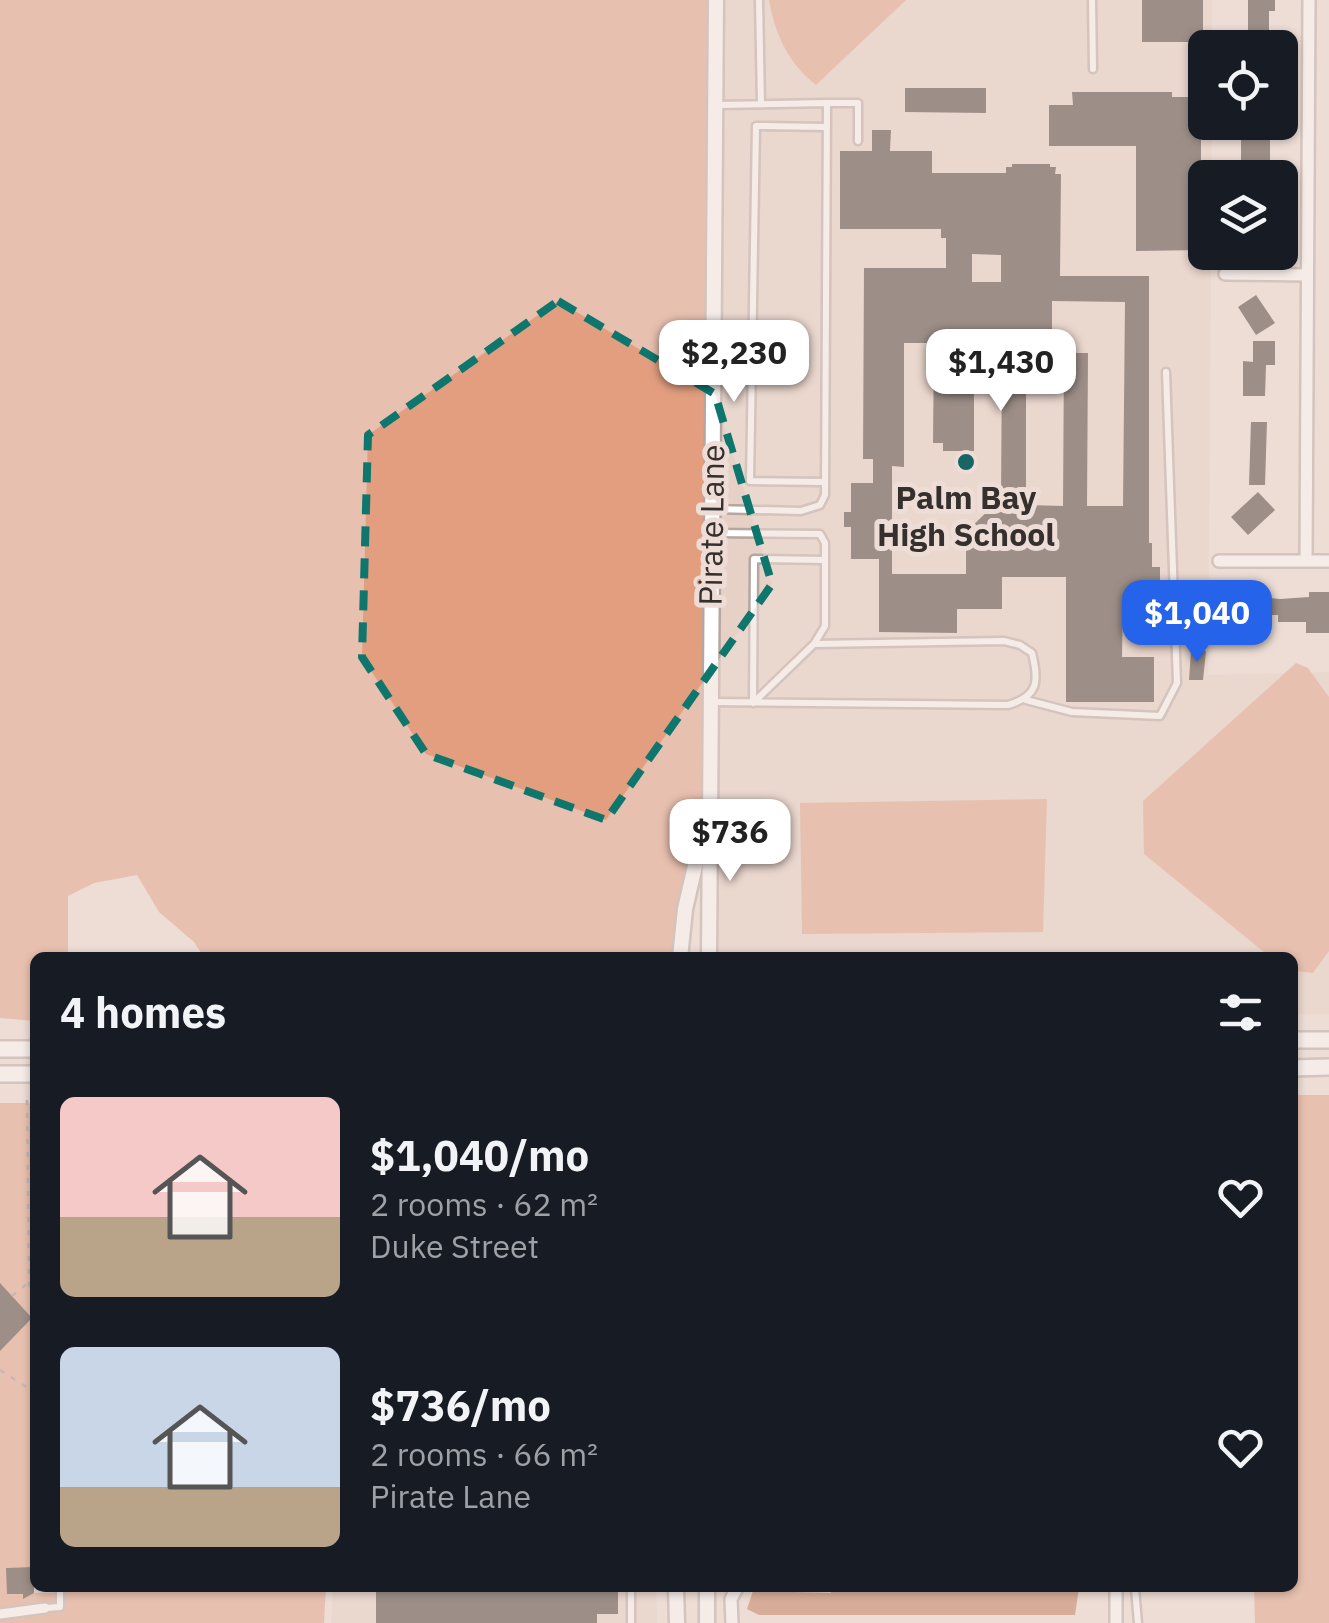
<!DOCTYPE html>
<meta charset="utf-8">
<style>
:root{--surface:#171b24;--page:#242831;--text:#f1f3f6;--muted:#9ea1a6;--accent:#2563eb}
body{margin:0;font-family:"IBM Plex Sans",sans-serif;background:var(--page);color:var(--text);height:100vh;display:flex;flex-direction:column;font-size:38px;white-space:nowrap}
*{box-sizing:border-box;margin:0}
p{font-size:32px;color:var(--muted)}
.icon{flex:none;width:55px;height:55px;fill:none;stroke:currentColor;stroke-width:2;stroke-linecap:round;stroke-linejoin:round}
.map{position:relative;flex:1;overflow:hidden}
.drawer{position:absolute;left:30px;top:952px;width:1268px;height:640px;display:flex;flex-direction:column;background:var(--surface);border-radius:15px;box-shadow:0 2px 8px #0004}
.drawer>*{flex:none}
.buttons{position:absolute;left:1188px;top:30px;display:grid;gap:20px}
.buttons a{display:grid;place-items:center;width:110px;height:110px;border-radius:15px;background:var(--surface);box-shadow:0 2px 8px #0004;font-size:50px}
.price{position:absolute;translate:-50% -85px;padding:0 22px;border-radius:20px;background:#fff;color:#222;font-size:32px;line-height:65px;filter:drop-shadow(0 2px 5px #0008)}
.price::after{content:'';position:absolute;left:50%;top:60px;width:30px;height:22px;margin-left:-15px;background:inherit;clip-path:polygon(0 0,100% 0,50% 100%)}
.price.current{background:var(--accent);color:#fff}
ul{padding:0;list-style:none}
li{display:flex;align-items:center;gap:30px;height:250px;padding:0 30px}
li span{display:grid;place-items:center;flex:none;width:280px;height:200px;border-radius:15px;color:#555}
li>.icon{margin-inline-start:auto}
span .icon{width:120px;height:120px;fill:#fffc;stroke-width:1}
li b{font-size:42px}
h2{display:flex;justify-content:space-between;align-items:center;height:120px;padding:0 30px;font-size:42px}
.map>svg:first-child{display:block}
.built{fill:#e7d0c6}
.green{fill:#e39e80}
.water{fill:#bc7352}
.building{fill:#3d312c;fill-rule:evenodd}
.lines{fill:none;stroke-linecap:round;stroke-linejoin:round}
.service-casing{stroke:#b5a6a0;stroke-width:11}
.pedestrian-casing{stroke:#b5a6a0;stroke-width:14}
.minor-casing{stroke:#b5a6a0;stroke-width:16}
.tertiary-casing{stroke:#b5a6a0;stroke-width:19}
.secondary-casing{stroke:#b5a6a0;stroke-width:20}
.path{stroke:#968b86;stroke-width:2.5;stroke-dasharray:5 8;stroke-linecap:butt}
.service{stroke:#fff;stroke-width:6}
.pedestrian{stroke:#fff;stroke-width:9}
.minor{stroke:#fff;stroke-width:11}
.tertiary{stroke:#fff;stroke-width:14}
.secondary{stroke:#fff;stroke-width:15}
.marked{fill:none;stroke:#0f766e;stroke-width:8;stroke-dasharray:20 12;stroke-linejoin:round}
.poi-dot{fill:#176565;stroke:#edddd6;stroke-width:4}
.labels{text-anchor:middle;dominant-baseline:central;stroke-width:10;stroke-linejoin:round;paint-order:stroke}
.poi-label{font-size:32px;font-weight:bold;fill:#352f2d;stroke:#edddd6}
.street-label{font-size:32px;fill:#352f2d;stroke:#edddd6}
</style>
<div class="map">
<svg width="1329" height="1623" viewBox="0 0 1329 1623">
<rect width="100%" height="100%" fill="#edddd6"/>
<path class="built" d="M725 0H1212V47L1205 48V122L1212 123 1211 177 1205 178V252L1211 253 1208 675 1329 672V1014H1293L1292 958H718Z
M333 1588H656L657 1623H331Z"/>
<path class="green" d="M0 0H716L708 810 680 957H204L194 942 159 912 137 875 94 883 68 896V957L35 958V1021L0 1018Z
M769 0H906L816 85C788 63 775 34 769 0Z
M1296 663 1308 668 1329 697V951L1313 973 1293 971 1292 958 1270 957 1144 854 1143 801Z
M1047 799 1043 932 802 934 800 803Z
M1293 1095H1329V1623H1255L1254 1588H1292Z
M0 1103H31L32 1237 35 1270 34 1593 70 1592V1588H326L324 1623H0Z"/>
<path class="water" d="M831 1588 868 1590 1079 1588 1075 1615H759L747 1609 753 1591 831 1593Z"/>
<path class="building" d="M1142 0H1203V42H1142Z
M1248 0H1275V11H1269V48L1233 47 1235 36H1245V30H1248Z
M905 88H986V113L905 112Z
M1072 92H1172V97H1194V134H1201V250L1136 251V146H1049V105H1073Z
M872 130H891L890 151H932V173H1006V167H1012V164H1050V167H1056L1055 174H1061L1060 276H1149V543H1152V567H1160V601H1123L1122 657H1154V702H1066V577H1002V609H957V633L879 632V559H851V527H844V512H851V483H873V459H863L864 268H946V238H941V229H840V151H872ZM972 254 1001 255V282H972ZM1052 301 1125 302 1123 506H1087L1088 353H1064L1063 506 1026 505V344L1052 345ZM904 343H934L933 443H943V451H974V344H1002L1001 505H994L966 532V574H892V466L904 467Z
M1241 135H1270V160H1241Z
M1256 295 1275 323 1256 335 1238 307Z
M1253 341H1275V365H1266L1265 396H1243V361L1253 362Z
M1251 422H1267L1265 485H1249Z
M1258 492 1275 510 1248 535 1231 517Z
M1309 592H1329V633H1306V622H1278V615H1238L1239 640H1224L1226 594 1280 599 1309 597Z
M1191 651H1206L1203 680H1189Z
M0 1283 32 1318 0 1351Z
M34 1567V1593L23 1599V1594H7L6 1568Z
M376 1588H618V1614H597V1623H376Z"/>
<g class="lines">
<g class="service-casing">
<path id="service" d="M759 0 761 104
M1092 0 1093 69
M827 103H858V141
M825 482 750 481 756 126 827 127
M713 509 801 511 820 505 825 495 827 103 716 105
M712 533 820 534 825 543V626L814 644 753 703
M1026 700 1072 712 1160 716 1177 683 1166 372
M711 702 1008 705C1039 696 1039 681 1032 653L1020 645 1004 641 814 644
M753 702 754 559 824 560
M631 1588V1623
M1135 1588 1138 1623
M45 1608 60 1607V1588"/>
</g>
<g class="pedestrian-casing">
<path id="pedestrian" d="M0 1614 45 1608"/>
</g>
<g class="minor-casing">
<path id="minor" d="M1225 274 1307 275
M1219 561H1329
M1306 561 1309 0
M1116 1588V1623
M732 1623 731 1599 737 1588"/>
</g>
<g class="tertiary-casing">
<path id="tertiary" d="M680 958 685 909 702 836
M709 958 716 0
M676 1588 677 1623
M707 1588V1623"/>
</g>
<g class="secondary-casing">
<path id="secondary" d="M1292 1040H1329
M0 1049H35
M1292 1068 1329 1067
M0 1074H35"/>
</g>
<path class="path" d="M27 1100 29 1285 35 1301
M12 1296 28 1283
M35 1329V1470
M0 1370 34 1392"/>
<use href="#service" class="service"/>
<use href="#pedestrian" class="pedestrian"/>
<use href="#minor" class="minor"/>
<use href="#tertiary" class="tertiary"/>
<use href="#secondary" class="secondary"/>
</g>
<path d="M0 0H1329V1623H0ZM558 301 715 394 772 584 606 820 426 754 362 657 368 435Z" fill="#edddd6" fill-opacity=".55" fill-rule="evenodd"/>
<path class="marked" d="M558 301 715 394 772 584 606 820 426 754 362 657 368 435Z"/>
<circle class="poi-dot" cx="966" cy="462" r="10"/>
<g class="labels">
<g class="poi-label">
<text x="966" y="497">Palm Bay<tspan x="966" dy="37">High School</tspan></text>
</g>
<g class="street-label">
<text transform="translate(711 525) rotate(-89)">Pirate Lane</text>
</g>
</g>
</svg>
<div class="buttons">
<a><svg class="icon" aria-label="locate" viewBox="0 0 24 24"><circle cx="12" cy="12" r="6"/><path d="M12 2v4M12 18v4M2 12h4M18 12h4"/></svg></a>
<a><svg class="icon" aria-label="layers" viewBox="0 0 24 24"><path d="M12 4l9 5-9 5-9-5zM3 14l9 5 9-5"/></svg></a>
</div>
<b class="price" style="left:734px;top:405px">$2,230</b>
<b class="price" style="left:1001px;top:414px">$1,430</b>
<b class="price current" style="left:1197px;top:665px">$1,040</b>
<b class="price" style="left:730px;top:884px">$736</b>
<section class="drawer">
<h2>4 homes<svg class="icon" aria-label="filters" viewBox="0 0 24 24"><path d="M4 7h16M4 17h16"/><circle cx="9" cy="7" r="2"/><circle cx="15" cy="17" r="2"/></svg></h2>
<ul>
<li><span style="background:linear-gradient(#f6c9c9 60%,#b9a48a 0)"><svg class="icon" aria-label="home" viewBox="0 0 24 24"><path d="M3 11l9-7 9 7M6 9v11h12V9"/></svg></span><div><b>$1,040/mo</b><p>2 rooms · 62 m²</p><p>Duke Street</p></div><svg class="icon" aria-label="heart" viewBox="0 0 24 24"><path d="M12 20l-8-8c-3-5 5-10 8-4 3-6 11-1 8 4z"/></svg></li>
<li><span style="background:linear-gradient(#c9d6e8 70%,#b9a48a 0)"><svg class="icon" aria-label="home" viewBox="0 0 24 24"><path d="M3 11l9-7 9 7M6 9v11h12V9"/></svg></span><div><b>$736/mo</b><p>2 rooms · 66 m²</p><p>Pirate Lane</p></div><svg class="icon" aria-label="heart" viewBox="0 0 24 24"><path d="M12 20l-8-8c-3-5 5-10 8-4 3-6 11-1 8 4z"/></svg></li>
</ul>
</section>
</div>
